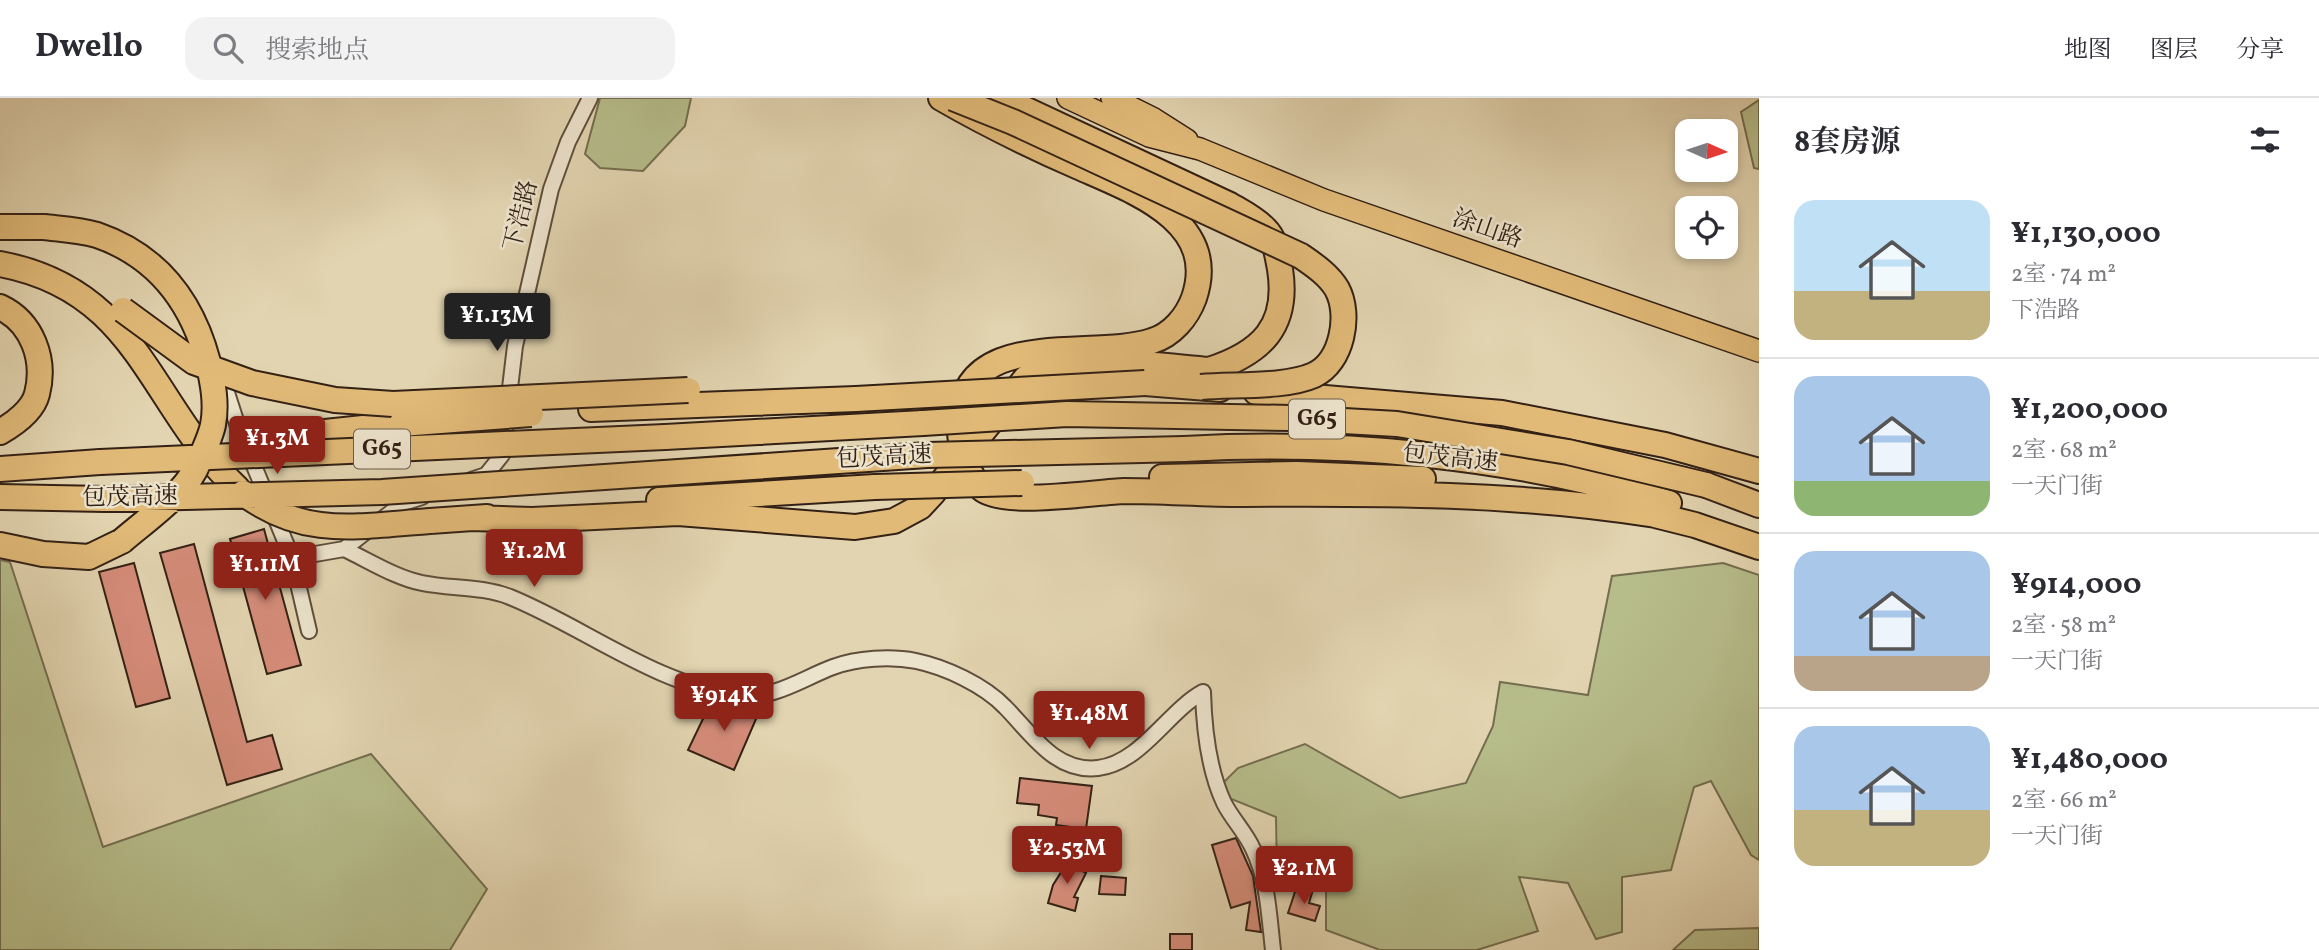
<!DOCTYPE html>
<html lang="zh">
<meta charset="utf-8">
<style>
:root{--surface:#fff;--page:#f2f2f3;--text:#2b2b33;--muted:#7c7c81;--line:#e1e1e2;--accent:#8f2418}
body{margin:0;font-family:Vollkorn,"Noto Serif SC",serif;background:var(--page);color:var(--text);height:100vh;display:flex;flex-direction:column;font-size:26px;white-space:nowrap}
*{box-sizing:border-box;margin:0}
p{font-size:23px;color:var(--muted)}
.icon{flex:none;width:38px;height:38px;fill:none;stroke:currentColor;stroke-width:2;stroke-linecap:round;stroke-linejoin:round}
.map{position:relative;flex:1;overflow:hidden}
.drawer{display:flex;flex-direction:column;background:var(--surface);width:560px}
.drawer>*{flex:none}
.needle{width:46px;rotate:93deg}
.fabs{position:absolute;left:1675px;top:21px;display:grid;gap:14px}
.fabs a{display:grid;place-items:center;width:63px;height:63px;border-radius:14px;background:var(--surface);box-shadow:0 4px 10px #0003;font-size:35px}
.price{position:absolute;translate:-50% -60px;padding:0 16px;border-radius:7px;background:var(--accent);color:#fff;font-size:23px;line-height:46px;filter:drop-shadow(0 2px 4px #0008)}
.price::after{content:'';position:absolute;left:50%;top:42px;width:21px;height:16px;margin-left:-10px;background:inherit;clip-path:polygon(0 0,100% 0,50% 100%)}
.price.selected{background:#222;color:#fff}
ul{padding:0;list-style:none}
li{display:flex;align-items:center;gap:21px;height:175px;padding:0 35px}
li+li{border-top:2px solid var(--line)}
li span{display:grid;place-items:center;flex:none;width:196px;height:140px;border-radius:21px;color:#555}
li>.icon{margin-inline-start:auto}
span .icon{width:84px;height:84px;fill:#fffc;stroke-width:1}
li b{font-size:30px}
h2{display:flex;justify-content:space-between;align-items:center;height:84px;padding:0 35px;font-size:30px}
header{display:flex;align-items:center;gap:42px;box-sizing:border-box;height:98px;padding:0 35px;background:var(--surface);border-bottom:2px solid var(--line)}
header strong{font-size:33px}
nav{display:flex;gap:38px;margin-inline-start:auto;font-size:24px}
.search{width:490px;height:63px;background:var(--page);display:flex;align-items:center;gap:18px;box-sizing:border-box;padding:0 24px;border-radius:21px;color:var(--muted);font-size:26px}
main{display:flex;flex:1;min-height:0}
.map>svg:first-child{display:block}
.green{fill:#b6bc8a;stroke:#746e50;stroke-width:2}
.building{fill:#d58c79;stroke:#332115;stroke-width:2}
.lines{fill:none;stroke-linecap:round;stroke-linejoin:round}
.minor-casing{stroke:#5f4e3c;stroke-width:18}
.primary-casing{stroke:#332115;stroke-width:24}
.motorway-casing{stroke:#332115;stroke-width:28}
.minor{stroke:#ece3cc;stroke-width:14}
.primary{stroke:#e1ba78;stroke-width:21}
.motorway{stroke:#e1ba78;stroke-width:24}
.motorway-bridge-casing{stroke:#332115;stroke-width:28;stroke-linecap:butt}
.motorway-bridge{stroke:#e1ba78;stroke-width:24}
.labels{text-anchor:middle;dominant-baseline:central;stroke-width:5;stroke-linejoin:round;paint-order:stroke}
.shield{fill:#ece3cc;stroke:#6a5b4c;stroke-width:2}
.shield-label{font-size:23px;font-weight:bold;fill:#332115}
.street-label{font-size:24px;fill:#332115;stroke:#ece3cc}
</style>
<header>
<strong>Dwello</strong>
<div class="search"><svg class="icon" aria-label="search" viewBox="0 0 24 24"><circle cx="10" cy="10" r="6"/><path d="M15 15l6 6"/></svg>搜索地点</div>
<nav><a>地图</a><a>图层</a><a>分享</a></nav>
</header>
<main>
<div class="map">
<svg width="1759" height="852" viewBox="0 0 1759 852">
<rect width="100%" height="100%" fill="#e2d4b0"/>
<filter id="stains"><feTurbulence type="fractalNoise" baseFrequency=".00286" numOctaves="4"/><feColorMatrix values="0 0 0 0 .2 0 0 0 0 .09 0 0 0 0 .02 0 0 0 .5 -.17"/></filter>
<radialGradient id="worn" r=".72"><stop offset=".6" stop-color="#630" stop-opacity="0"/><stop offset="1" stop-color="#630" stop-opacity=".3"/></radialGradient>
<path class="green" d="M600 0H691L685 28 643 73 600 70 585 56Z
M1759 2V71L1754 70 1741 14Z
M0 462 10 464 103 749 371 656 487 791 450 852H0Z
M1723 465 1759 477V762L1751 757 1711 683 1694 689 1671 772 1622 779V834L1596 841 1568 785 1519 779 1538 833 1477 852H1380L1326 832V791L1277 778 1276 719 1214 694 1238 670 1305 646 1400 700 1466 685 1493 628 1500 584 1588 597 1612 478Z
M1759 830V852H1673L1695 832Z"/>
<path class="building" d="M264 431 301 567 267 576 230 441Z
M194 446 247 644 272 637 282 671 227 687 160 455Z
M134 465 170 600 136 609 99 474Z
M712 602 743 607 759 614 734 672 688 652Z
M1020 680 1092 688 1086 731 1056 727 1057 720 1038 717 1039 707 1017 705Z
M1236 740 1253 778 1261 834 1246 832 1250 804 1231 810 1212 747Z
M1072 757 1081 763 1077 770 1086 775 1074 799 1078 800 1075 813 1048 805 1053 787Z
M1101 778 1126 780 1125 797 1099 796Z
M1296 791 1312 795 1309 805 1320 808 1315 823 1288 815Z
M1170 836H1192V852H1170Z"/>
<g class="lines">
<g class="minor-casing">
<path id="minor" d="M220 273 238 329 292 460 309 533
M471 382 486 377 502 357 515 248 551 91 568 44 590 0
M344 451C368 462 396 480 422 485 451 491 482 488 510 499 584 529 658 588 738 597 773 602 801 581 833 569 857 560 891 558 916 563 945 569 984 587 1005 609 1031 635 1055 675 1098 670 1141 665 1168 613 1203 594 1204 631 1208 671 1224 705 1232 721 1246 735 1253 751 1268 782 1269 818 1273 852
M292 460 344 451 403 405 422 399"/>
</g>
<g class="primary-casing">
<path id="primary" d="M1068 0 1149 38 1200 51 1324 102 1759 253
M1112 0 1154 21 1187 42"/>
</g>
<g class="motorway-casing">
<path id="motorway" d="M941 0C986 26 1031 48 1079 69 1133 93 1220 123 1194 200 1187 219 1172 237 1152 243 1092 263 962 227 960 324 959 345 965 373 980 389 998 410 1094 394 1124 393 1163 393 1203 396 1243 396 1381 395 1519 395 1656 417
M0 129H44
M0 166C140 192 149 308 237 390
M0 209C32 224 46 261 37 296 33 312 14 326 0 334
M1145 285 1220 291
M1256 294 1502 315 1665 347 1759 373
M591 311 856 301
M297 337 401 326
M665 339 923 325
M1184 351C1346 342 1513 358 1669 405
M0 371 100 364
M664 375 927 357
M1162 379 1297 376 1423 381
M1706 387 1759 407
M0 399 105 401
M659 402 875 389
M1639 413 1695 427 1759 449
M472 420 532 422 678 415 855 429 894 423 920 409 933 395 1026 280C1083 256 1149 267 1209 272 1262 255 1289 228 1280 171 1277 156 1276 142 1265 131 1256 121 1242 114 1230 107L1001 0
M430 423 487 419
M0 447 43 456 89 459 122 443"/>
</g>
<use href="#minor" class="minor"/>
<use href="#primary" class="primary"/>
<use href="#motorway" class="motorway"/>
<g class="motorway-bridge-casing">
<path id="motorway-bridge" d="M953 0 1013 24 1301 158C1314 167 1329 177 1337 191 1351 217 1342 264 1314 277 1285 290 1233 286 1201 289
M44 129C61 131 80 132 97 137 158 158 192 204 208 264 213 285 217 306 213 327 210 341 201 359 195 372 182 397 144 424 122 443
M123 212 194 264 252 285 335 302 393 306 688 292
M856 301 1145 285
M923 325 1067 316 1291 320 1397 326 1568 354 1706 387
M401 326 531 316
M927 357 1184 351
M100 364 665 339
M875 389 1022 385
M243 395C305 441 358 428 430 423
M105 401 382 394 664 375"/>
</g>
<use href="#motorway-bridge" class="motorway-bridge"/>
</g>
<g class="labels">
<g class="shield">
<rect x="1289" y="301.5" width="56" height="39" rx="5"/>
<rect x="354" y="331.5" width="56" height="39" rx="5"/>
</g>
<g class="shield-label">
<text x="1317" y="321">G65</text>
<text x="382" y="351">G65</text>
</g>
<g class="street-label">
<text transform="translate(522 118) rotate(-76)">下浩路</text>
<text transform="translate(1487 132) rotate(19)">涂山路</text>
<text transform="translate(884 360) rotate(-3)">包茂高速</text>
<text transform="translate(1450 361) rotate(6)">包茂高速</text>
<text transform="translate(130 400) rotate(-1)">包茂高速</text>
</g>
</g>
<rect width="100%" height="100%" filter="url(#stains)"/>
<rect width="100%" height="100%" fill="url(#worn)"/>
</svg>
<div class="fabs">
<a><svg class="needle" viewBox="-14 -14 28 28"><path d="M0-13l5 13h-10z" fill="#e53935"/><path d="M0 13l5-13h-10z" fill="#7c7c81"/></svg></a>
<a><svg class="icon" aria-label="locate" viewBox="0 0 24 24"><circle cx="12" cy="12" r="6"/><path d="M12 2v4M12 18v4M2 12h4M18 12h4"/></svg></a>
</div>
<b class="price selected" style="left:497px;top:255px">¥1.13M</b>
<b class="price" style="left:277px;top:378px">¥1.3M</b>
<b class="price" style="left:534px;top:491px">¥1.2M</b>
<b class="price" style="left:265px;top:504px">¥1.11M</b>
<b class="price" style="left:724px;top:635px">¥914K</b>
<b class="price" style="left:1089px;top:653px">¥1.48M</b>
<b class="price" style="left:1067px;top:788px">¥2.53M</b>
<b class="price" style="left:1304px;top:808px">¥2.1M</b>
</div>
<section class="drawer">
<h2>8套房源<svg class="icon" aria-label="filters" viewBox="0 0 24 24"><path d="M4 7h16M4 17h16"/><circle cx="9" cy="7" r="2"/><circle cx="15" cy="17" r="2"/></svg></h2>
<ul>
<li><span style="background:linear-gradient(#bfe0f5 65%,#c2b280 0)"><svg class="icon" aria-label="home" viewBox="0 0 24 24"><path d="M3 11l9-7 9 7M6 9v11h12V9"/></svg></span><div><b>¥1,130,000</b><p>2室 · 74 m²</p><p>下浩路</p></div></li>
<li><span style="background:linear-gradient(#a9c7e8 75%,#8fb573 0)"><svg class="icon" aria-label="home" viewBox="0 0 24 24"><path d="M3 11l9-7 9 7M6 9v11h12V9"/></svg></span><div><b>¥1,200,000</b><p>2室 · 68 m²</p><p>一天门街</p></div></li>
<li><span style="background:linear-gradient(#a9c7e8 75%,#b9a48a 0)"><svg class="icon" aria-label="home" viewBox="0 0 24 24"><path d="M3 11l9-7 9 7M6 9v11h12V9"/></svg></span><div><b>¥914,000</b><p>2室 · 58 m²</p><p>一天门街</p></div></li>
<li><span style="background:linear-gradient(#a9c7e8 60%,#c2b280 0)"><svg class="icon" aria-label="home" viewBox="0 0 24 24"><path d="M3 11l9-7 9 7M6 9v11h12V9"/></svg></span><div><b>¥1,480,000</b><p>2室 · 66 m²</p><p>一天门街</p></div></li>
</ul>
</section>
</main>
